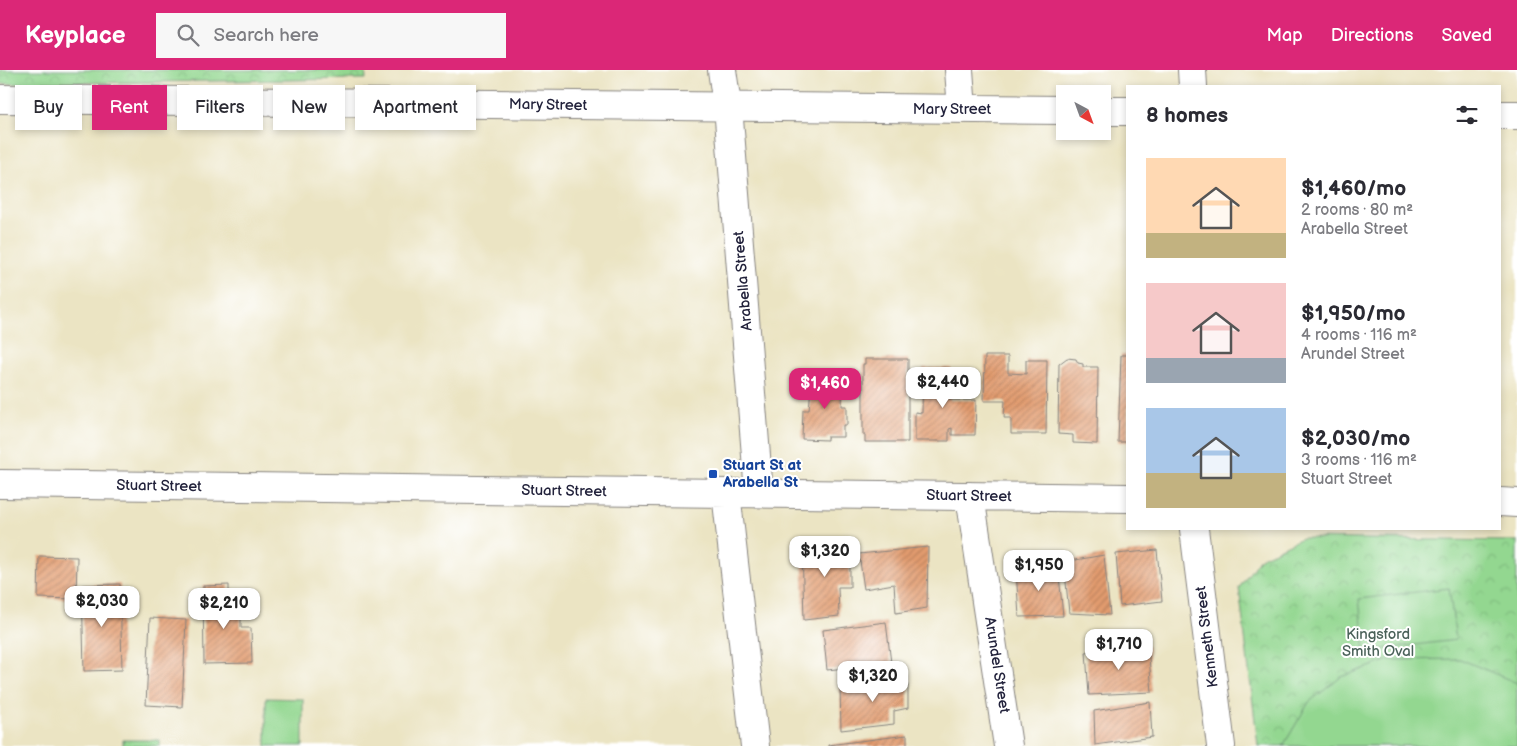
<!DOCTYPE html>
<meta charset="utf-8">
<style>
:root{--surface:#fff;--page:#f7f7f7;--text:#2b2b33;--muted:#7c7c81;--accent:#db2777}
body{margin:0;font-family:"Balsamiq Sans",sans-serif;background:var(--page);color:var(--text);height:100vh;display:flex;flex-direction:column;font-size:19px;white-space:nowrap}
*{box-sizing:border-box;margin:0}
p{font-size:16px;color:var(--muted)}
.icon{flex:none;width:28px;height:28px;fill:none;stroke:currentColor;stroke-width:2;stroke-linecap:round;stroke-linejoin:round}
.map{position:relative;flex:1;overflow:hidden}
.drawer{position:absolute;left:1126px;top:15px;width:375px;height:445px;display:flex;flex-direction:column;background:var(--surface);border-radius:0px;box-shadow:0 2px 8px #0003}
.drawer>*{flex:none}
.guide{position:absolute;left:15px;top:15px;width:475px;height:45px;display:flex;gap:10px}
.needle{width:32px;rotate:139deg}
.fabs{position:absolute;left:1056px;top:15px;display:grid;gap:10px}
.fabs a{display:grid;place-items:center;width:55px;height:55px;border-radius:0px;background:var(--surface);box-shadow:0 2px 8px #0003;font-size:25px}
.price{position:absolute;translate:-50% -42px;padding:0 11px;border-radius:10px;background:#fff;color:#222;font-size:16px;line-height:32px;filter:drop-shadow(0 1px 2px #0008)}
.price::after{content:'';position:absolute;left:50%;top:30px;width:15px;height:11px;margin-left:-8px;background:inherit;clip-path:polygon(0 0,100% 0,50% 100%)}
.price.selected{background:var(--accent);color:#fff}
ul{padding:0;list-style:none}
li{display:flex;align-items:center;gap:15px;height:125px;padding:0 20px}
li span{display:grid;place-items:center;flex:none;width:140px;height:100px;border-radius:0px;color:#555}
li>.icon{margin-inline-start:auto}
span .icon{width:60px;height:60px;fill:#fffc;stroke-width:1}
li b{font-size:21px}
h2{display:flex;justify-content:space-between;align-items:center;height:60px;padding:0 20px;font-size:21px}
.chip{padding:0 18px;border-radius:0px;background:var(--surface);box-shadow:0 2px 8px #0003;font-size:18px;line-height:45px}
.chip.selected{background:var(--accent);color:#fff}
header{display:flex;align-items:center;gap:30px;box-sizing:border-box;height:70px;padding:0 25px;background:var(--accent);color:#fff}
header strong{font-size:24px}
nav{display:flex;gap:28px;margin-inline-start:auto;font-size:18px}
.search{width:350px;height:45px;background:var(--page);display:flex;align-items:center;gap:12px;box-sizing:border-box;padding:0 18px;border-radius:0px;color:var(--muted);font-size:19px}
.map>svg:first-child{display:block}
.park{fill:url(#park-crowns);stroke:#5a7c66}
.pitch{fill:#93d790;stroke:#5a7c66}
.building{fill:url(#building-hatch)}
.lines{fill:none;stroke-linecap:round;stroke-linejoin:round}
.minor-casing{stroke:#86837f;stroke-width:30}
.minor{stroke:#fff;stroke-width:28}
.transit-dot{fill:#1a4fb4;stroke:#fff;stroke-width:2}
.labels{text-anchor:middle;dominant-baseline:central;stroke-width:4;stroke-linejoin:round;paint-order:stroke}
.street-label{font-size:15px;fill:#22223b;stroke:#fff}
.transit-label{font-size:15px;font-weight:bold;fill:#164399;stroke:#fff;text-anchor:start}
.park-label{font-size:15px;fill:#4a6159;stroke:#fff}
</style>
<header>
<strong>Keyplace</strong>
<div class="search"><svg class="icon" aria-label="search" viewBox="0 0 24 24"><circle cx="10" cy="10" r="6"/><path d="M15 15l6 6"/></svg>Search here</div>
<nav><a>Map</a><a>Directions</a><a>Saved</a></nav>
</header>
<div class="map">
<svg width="1517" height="676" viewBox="0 0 1517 676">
<defs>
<pattern id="park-crowns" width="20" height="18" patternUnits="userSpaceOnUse" patternTransform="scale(1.25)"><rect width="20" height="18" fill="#93d790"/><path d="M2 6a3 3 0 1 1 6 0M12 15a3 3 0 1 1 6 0" fill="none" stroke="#7eb87d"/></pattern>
<pattern id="building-hatch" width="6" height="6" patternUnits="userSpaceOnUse" patternTransform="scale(1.25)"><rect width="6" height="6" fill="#e29b6e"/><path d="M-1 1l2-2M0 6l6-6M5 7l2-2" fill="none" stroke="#b77e5c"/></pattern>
</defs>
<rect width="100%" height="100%" fill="#fff"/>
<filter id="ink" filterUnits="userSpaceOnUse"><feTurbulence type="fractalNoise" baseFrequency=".02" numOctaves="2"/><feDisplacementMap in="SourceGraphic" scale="10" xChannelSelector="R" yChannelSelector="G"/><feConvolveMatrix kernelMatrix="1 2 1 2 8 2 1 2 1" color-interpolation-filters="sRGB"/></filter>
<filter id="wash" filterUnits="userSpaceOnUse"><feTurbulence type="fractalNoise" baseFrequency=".0096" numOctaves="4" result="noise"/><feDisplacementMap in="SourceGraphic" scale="20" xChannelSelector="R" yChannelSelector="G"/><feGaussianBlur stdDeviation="1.12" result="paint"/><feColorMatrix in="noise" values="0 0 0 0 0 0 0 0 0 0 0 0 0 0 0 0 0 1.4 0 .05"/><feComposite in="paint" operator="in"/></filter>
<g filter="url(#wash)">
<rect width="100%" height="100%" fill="#ebe4c3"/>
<path class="park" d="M0 0H365L366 9 0 14Z
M1302 468 1517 471V676H1258L1239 518 1260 488Z"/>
<path class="pitch" d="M1449 518 1456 570 1365 581 1359 529Z
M1460 589 1517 613V676H1283L1309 632 1341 607 1389 590Z
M266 628 303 629V676H266Z
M123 670H160V676H123Z"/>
<g id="blocks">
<path class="building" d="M1121 285H1128V372H1118Z
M985 286H1008V303L1026 304V290H1047L1046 364H1011V348H1004L1005 331H984Z
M1067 288 1076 289 1078 293 1083 294V297H1098L1097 374 1073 373V365L1058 364 1059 294Z
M865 289H908V372H865V365H863V294H865Z
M923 298H951L950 330H976L975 365H952V358L949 359V371H915V342L922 343Z
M812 306 843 307 842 336H847V355H843V367H827V370L802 369 803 340H809Z
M850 470V517H838L839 546 804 550 802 476Z
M928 477 927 538 896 543 894 514 864 519 859 484Z
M1157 480 1162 531 1120 536 1116 484Z
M1104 485 1110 545 1069 543 1064 492Z
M39 486 77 487 76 529 38 528Z
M1058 495 1063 546 1019 547 1016 499Z
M120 514 122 600 84 601 82 515Z
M229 515V540H241V558H251L252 593 204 594 203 516Z
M150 548 186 550 182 637 146 635Z
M886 552 891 593 827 600 823 560Z
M1148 576 1152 622 1089 625 1086 582Z
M908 606V638L894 641V654L841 660 840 616Z
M1150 632 1152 667 1095 675 1094 641Z
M907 665V676H828V675Z"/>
</g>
</g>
<g filter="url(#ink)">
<use href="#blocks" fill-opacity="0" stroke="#86837f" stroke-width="1"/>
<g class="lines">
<g class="minor-casing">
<path id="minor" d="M722 0 729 49 759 423
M959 0 962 39
M1192 0 1193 16
M0 29 1065 40
M1102 41H1128
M1500 45H1517
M0 414 1128 428
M726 423 755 676
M970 426 1008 676
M1500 432 1517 433
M1194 459 1221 676"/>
</g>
<use href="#minor" class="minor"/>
</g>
</g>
<rect class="transit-dot" x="708" y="399" width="10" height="10" rx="2.5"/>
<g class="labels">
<g class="street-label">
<text transform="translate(548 35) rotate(1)">Mary Street</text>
<text x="952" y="39">Mary Street</text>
<text transform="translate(743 211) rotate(-95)">Arabella Street</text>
<text transform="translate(159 416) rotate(1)">Stuart Street</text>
<text transform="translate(564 421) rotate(1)">Stuart Street</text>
<text transform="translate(969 426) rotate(1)">Stuart Street</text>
<text transform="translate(1207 567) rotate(-97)">Kenneth Street</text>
<text transform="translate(997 595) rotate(81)">Arundel Street</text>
</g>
<g class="transit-label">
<text x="723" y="395">Stuart St at<tspan x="723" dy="17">Arabella St</tspan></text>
</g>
<g class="park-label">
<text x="1378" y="564">Kingsford<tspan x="1378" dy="17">Smith Oval</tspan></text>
</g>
</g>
</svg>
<div class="fabs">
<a><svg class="needle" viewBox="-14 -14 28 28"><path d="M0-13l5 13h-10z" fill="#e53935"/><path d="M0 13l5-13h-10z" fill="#7c7c81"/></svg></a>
</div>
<b class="price" style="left:943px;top:339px">$2,440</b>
<b class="price selected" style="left:825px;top:340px">$1,460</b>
<b class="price" style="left:825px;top:508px">$1,320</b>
<b class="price" style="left:1039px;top:522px">$1,950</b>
<b class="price" style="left:102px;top:558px">$2,030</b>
<b class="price" style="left:224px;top:560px">$2,210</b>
<b class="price" style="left:1119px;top:601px">$1,710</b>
<b class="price" style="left:873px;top:633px">$1,320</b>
<div class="guide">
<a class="chip">Buy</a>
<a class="chip selected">Rent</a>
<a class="chip">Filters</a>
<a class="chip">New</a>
<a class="chip">Apartment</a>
</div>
<section class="drawer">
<h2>8 homes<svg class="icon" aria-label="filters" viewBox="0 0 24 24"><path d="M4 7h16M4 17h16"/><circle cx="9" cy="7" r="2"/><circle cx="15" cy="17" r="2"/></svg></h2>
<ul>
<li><span style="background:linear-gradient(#ffd9b3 75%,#c2b280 0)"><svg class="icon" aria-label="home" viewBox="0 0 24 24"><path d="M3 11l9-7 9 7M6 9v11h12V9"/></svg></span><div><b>$1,460/mo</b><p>2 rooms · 80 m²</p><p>Arabella Street</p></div></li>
<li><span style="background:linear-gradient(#f6c9c9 75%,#9aa5b1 0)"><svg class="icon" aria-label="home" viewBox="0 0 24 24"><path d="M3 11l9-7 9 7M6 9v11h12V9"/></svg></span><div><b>$1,950/mo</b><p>4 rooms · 116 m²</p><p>Arundel Street</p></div></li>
<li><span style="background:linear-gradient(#a9c7e8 65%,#c2b280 0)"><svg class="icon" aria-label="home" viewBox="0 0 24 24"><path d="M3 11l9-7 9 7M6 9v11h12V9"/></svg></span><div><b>$2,030/mo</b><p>3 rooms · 116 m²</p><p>Stuart Street</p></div></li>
</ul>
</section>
</div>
